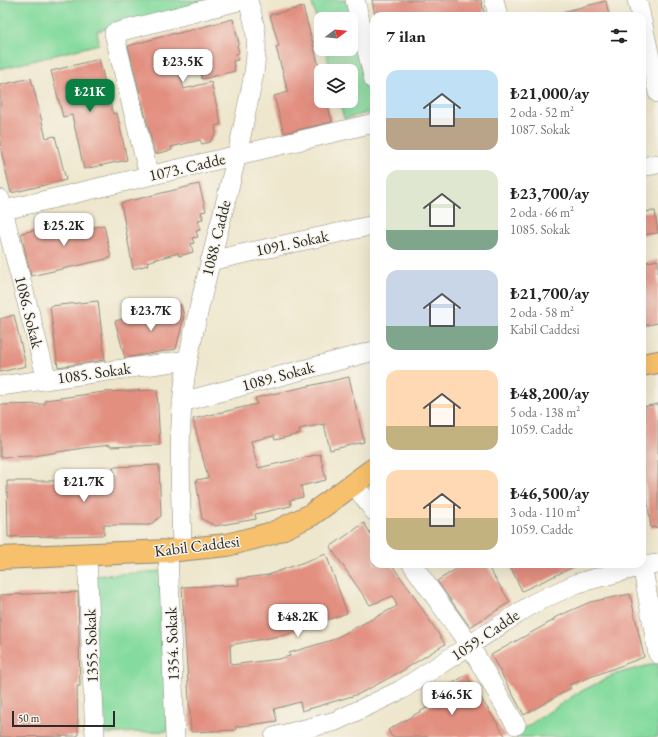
<!DOCTYPE html>
<html lang="tr">
<meta charset="utf-8">
<style>
:root{--surface:#fff;--page:#f6f6f6;--text:#222;--muted:#767676;--accent:#0b8043}
body{margin:0;font-family:"EB Garamond",serif;background:var(--page);color:var(--text);height:100vh;display:flex;flex-direction:column;font-size:15px;white-space:nowrap}
*{box-sizing:border-box;margin:0}
p{font-size:13px;color:var(--muted)}
.icon{flex:none;width:22px;height:22px;fill:none;stroke:currentColor;stroke-width:2;stroke-linecap:round;stroke-linejoin:round}
.map{position:relative;flex:1;overflow:hidden}
.panel{position:absolute;left:370px;top:12px;width:276px;height:556px;display:flex;flex-direction:column;background:var(--surface);border-radius:12px;box-shadow:0 4px 16px #0002}
.panel>*{flex:none}
.needle{width:26px;rotate:74deg}
.controls{position:absolute;left:314px;top:12px;display:grid;gap:8px}
.controls a{display:grid;place-items:center;width:44px;height:44px;border-radius:8px;background:var(--surface);box-shadow:0 4px 16px #0002;font-size:20px}
.scale{position:absolute;left:12px;bottom:10px;width:103px;box-sizing:border-box;padding-left:4px;border:2px solid #2b2b2b;border-top:0;font-size:11px;line-height:14px;white-space:nowrap;color:#2b2b2b;-webkit-text-stroke:3px #f7f3e8;paint-order:stroke}
.price{position:absolute;translate:-50% -34px;padding:0 9px;border-radius:8px;background:#fff;color:#222;font-size:13px;line-height:26px;filter:drop-shadow(0 1px 2px #0008)}
.price::after{content:'';position:absolute;left:50%;top:24px;width:12px;height:9px;margin-left:-6px;background:inherit;clip-path:polygon(0 0,100% 0,50% 100%)}
.price.current{background:var(--accent);color:#fff}
ul{padding:0;list-style:none}
li{display:flex;align-items:center;gap:12px;height:100px;padding:0 16px}
li span{display:grid;place-items:center;flex:none;width:112px;height:80px;border-radius:12px;color:#555}
li>.icon{margin-inline-start:auto}
span .icon{width:48px;height:48px;fill:#fffc;stroke-width:1}
li b{font-size:17px}
h2{display:flex;justify-content:space-between;align-items:center;height:48px;padding:0 16px;font-size:17px}
.map>svg:first-child{display:block}
.green{fill:#85db9f;stroke:#588365}
.building{fill:#e28f80}
.lines{fill:none;stroke-linecap:round;stroke-linejoin:round}
.minor-casing{stroke:#8c897c;stroke-width:20}
.major-casing{stroke:#8c897c;stroke-width:24}
.minor{stroke:#fff;stroke-width:19}
.major{stroke:#f7c06c;stroke-width:22}
.labels{text-anchor:middle;dominant-baseline:central;stroke-width:3;stroke-linejoin:round;paint-order:stroke}
.street-label{font-size:16px;fill:#2b2b2b;stroke:#f7f3e8}
</style>
<div class="map">
<svg width="658" height="737" viewBox="0 0 658 737">
<rect width="100%" height="100%" fill="#f7f3e8"/>
<filter id="ink" filterUnits="userSpaceOnUse"><feTurbulence type="fractalNoise" baseFrequency=".025" numOctaves="2"/><feDisplacementMap in="SourceGraphic" scale="8" xChannelSelector="R" yChannelSelector="G"/><feConvolveMatrix kernelMatrix="1 2 1 2 8 2 1 2 1" color-interpolation-filters="sRGB"/></filter>
<filter id="wash" filterUnits="userSpaceOnUse"><feTurbulence type="fractalNoise" baseFrequency=".012" numOctaves="4" result="noise"/><feDisplacementMap in="SourceGraphic" scale="16" xChannelSelector="R" yChannelSelector="G"/><feGaussianBlur stdDeviation="0.9" result="paint"/><feColorMatrix in="noise" values="0 0 0 0 0 0 0 0 0 0 0 0 0 0 0 0 0 1.4 0 .05"/><feComposite in="paint" operator="in"/></filter>
<g filter="url(#wash)">
<rect width="100%" height="100%" fill="#eee7cd"/>
<path class="green" d="M0 0H226L97 31 99 44 0 69Z
M311 0H347L374 101V111L344 119 339 101H351V71H331L325 49H351V19H321V35Z
M162 571 168 731 95 734 92 576Z
M658 663V737H511L576 694 615 674Z"/>
<g id="blocks">
<path class="building" d="M372 0H481L485 16H375Z
M606 1 609 16H563L562 12Z
M303 7 321 74V101H327L332 122 284 133 274 96 288 92 276 47 279 46 270 15Z
M233 19 239 44 237 45 239 53 236 54 238 60 233 61 235 71 202 79 197 58 177 65 184 89 211 82 221 124 215 126 216 133 210 142 202 144 200 140 171 147 172 150 155 154 128 46 175 33V34Z
M99 59 113 114 117 113 127 160 84 169 72 115 63 117 51 71Z
M31 78 46 138 55 136 66 180 11 193 0 146V85Z
M199 184 206 211 201 212 203 219 198 220 200 230 196 231 198 237 192 238 194 243 191 244 193 252 179 256 178 253 147 262 148 265 133 269 121 203Z
M655 211 658 233 642 235V212Z
M75 221 78 231 104 225 111 258 31 276 21 233Z
M658 260V323L642 326V263Z
M98 301 105 360 58 367 50 306Z
M181 305 184 316 176 349 125 358 115 321Z
M14 315 26 366 0 372V319Z
M349 377 364 442 330 450 324 424 299 429 300 434 275 440 274 436 251 441 258 468 320 454 326 480 301 486 303 497 290 500 291 506 255 514 256 519 215 526 202 519 196 480 208 478 193 419 257 404 255 398Z
M157 390 160 445 110 447V445L83 448 33 456 0 457V405L45 404V400L104 392Z
M658 404V527L651 528 642 459V407Z
M159 465 161 516 150 525H104V535L8 537 7 481H63V478L114 477 113 467Z
M364 523 374 539V564H391L410 590 445 644 402 671 359 694 302 711 300 702 274 709 277 721 235 727 236 730 191 732 182 587 239 585 238 579 268 575 326 554 347 613 285 635 230 645 231 665 279 659 290 656 289 653 332 640 397 606 393 596 370 605 330 547Z
M464 564H486L510 602 470 627 437 581Z
M509 564H580L522 591Z
M78 592 80 686H77L78 736 0 737V595Z
M630 594 644 657 569 685 571 688 524 715 491 655 554 620V618L590 602Z
M466 675 506 737H392L388 730 435 703 431 697Z"/>
</g>
</g>
<g filter="url(#ink)">
<use href="#blocks" fill-opacity="0" stroke="#8c897c" stroke-width="1"/>
<g class="lines">
<g class="minor-casing">
<path id="minor" d="M355 0 374 80
M494 0 498 16
M637 0 641 16
M642 21 658 93
M642 167 658 164
M149 176 114 33 242 0
M0 199 47 380
M0 211 374 123
M210 261 374 225
M0 386 188 360
M182 402 374 351
M354 484 374 511
M182 550C181 489 176 421 188 360 203 280 228 202 244 122 249 95 258 66 256 38 256 26 251 12 248 0
M168 551 175 737
M87 554 95 737
M412 564 470 646 516 725
M642 564 658 654
M274 737 336 721 401 690 534 603 578 583 642 566 658 564"/>
</g>
<g class="major-casing">
<path id="major" d="M642 365 658 362
M0 558 168 551 227 545 273 533 311 515 374 469"/>
</g>
<use href="#minor" class="minor"/>
<use href="#major" class="major"/>
</g>
</g>
<g class="labels">
<g class="street-label">
<text transform="translate(187 167) rotate(-13)">1073. Cadde</text>
<text transform="translate(216 238) rotate(-76)">1088. Cadde</text>
<text transform="translate(292 243) rotate(-12)">1091. Sokak</text>
<text transform="translate(29 312) rotate(76)">1086. Sokak</text>
<text transform="translate(94 373) rotate(-8)">1085. Sokak</text>
<text transform="translate(278 376) rotate(-15)">1089. Sokak</text>
<text transform="translate(197 546) rotate(-7)">Kabil Caddesi</text>
<text transform="translate(485 635) rotate(-34)">1059. Cadde</text>
<text transform="translate(172 644) rotate(-92)">1354. Sokak</text>
<text transform="translate(91 646) rotate(-92)">1355. Sokak</text>
</g>
</g>
</svg>
<div class="controls">
<a><svg class="needle" viewBox="-14 -14 28 28"><path d="M0-13l5 13h-10z" fill="#e53935"/><path d="M0 13l5-13h-10z" fill="#767676"/></svg></a>
<a><svg class="icon" aria-label="layers" viewBox="0 0 24 24"><path d="M12 4l9 5-9 5-9-5zM3 14l9 5 9-5"/></svg></a>
</div>
<div class="scale">50 m</div>
<b class="price" style="left:183px;top:83px">₺23.5K</b>
<b class="price current" style="left:90px;top:113px">₺21K</b>
<b class="price" style="left:64px;top:247px">₺25.2K</b>
<b class="price" style="left:151px;top:332px">₺23.7K</b>
<b class="price" style="left:84px;top:503px">₺21.7K</b>
<b class="price" style="left:298px;top:638px">₺48.2K</b>
<b class="price" style="left:452px;top:716px">₺46.5K</b>
<section class="panel">
<h2>7 ilan<svg class="icon" aria-label="filters" viewBox="0 0 24 24"><path d="M4 7h16M4 17h16"/><circle cx="9" cy="7" r="2"/><circle cx="15" cy="17" r="2"/></svg></h2>
<ul>
<li><span style="background:linear-gradient(#bfe0f5 60%,#b9a48a 0)"><svg class="icon" aria-label="home" viewBox="0 0 24 24"><path d="M3 11l9-7 9 7M6 9v11h12V9"/></svg></span><div><b>₺21,000/ay</b><p>2 oda · 52 m²</p><p>1087. Sokak</p></div></li>
<li><span style="background:linear-gradient(#dfe7d0 75%,#7fa58c 0)"><svg class="icon" aria-label="home" viewBox="0 0 24 24"><path d="M3 11l9-7 9 7M6 9v11h12V9"/></svg></span><div><b>₺23,700/ay</b><p>2 oda · 66 m²</p><p>1085. Sokak</p></div></li>
<li><span style="background:linear-gradient(#c9d6e8 70%,#7fa58c 0)"><svg class="icon" aria-label="home" viewBox="0 0 24 24"><path d="M3 11l9-7 9 7M6 9v11h12V9"/></svg></span><div><b>₺21,700/ay</b><p>2 oda · 58 m²</p><p>Kabil Caddesi</p></div></li>
<li><span style="background:linear-gradient(#ffd9b3 70%,#c2b280 0)"><svg class="icon" aria-label="home" viewBox="0 0 24 24"><path d="M3 11l9-7 9 7M6 9v11h12V9"/></svg></span><div><b>₺48,200/ay</b><p>5 oda · 138 m²</p><p>1059. Cadde</p></div></li>
<li><span style="background:linear-gradient(#ffd9b3 60%,#c2b280 0)"><svg class="icon" aria-label="home" viewBox="0 0 24 24"><path d="M3 11l9-7 9 7M6 9v11h12V9"/></svg></span><div><b>₺46,500/ay</b><p>3 oda · 110 m²</p><p>1059. Cadde</p></div></li>
</ul>
</section>
</div>
